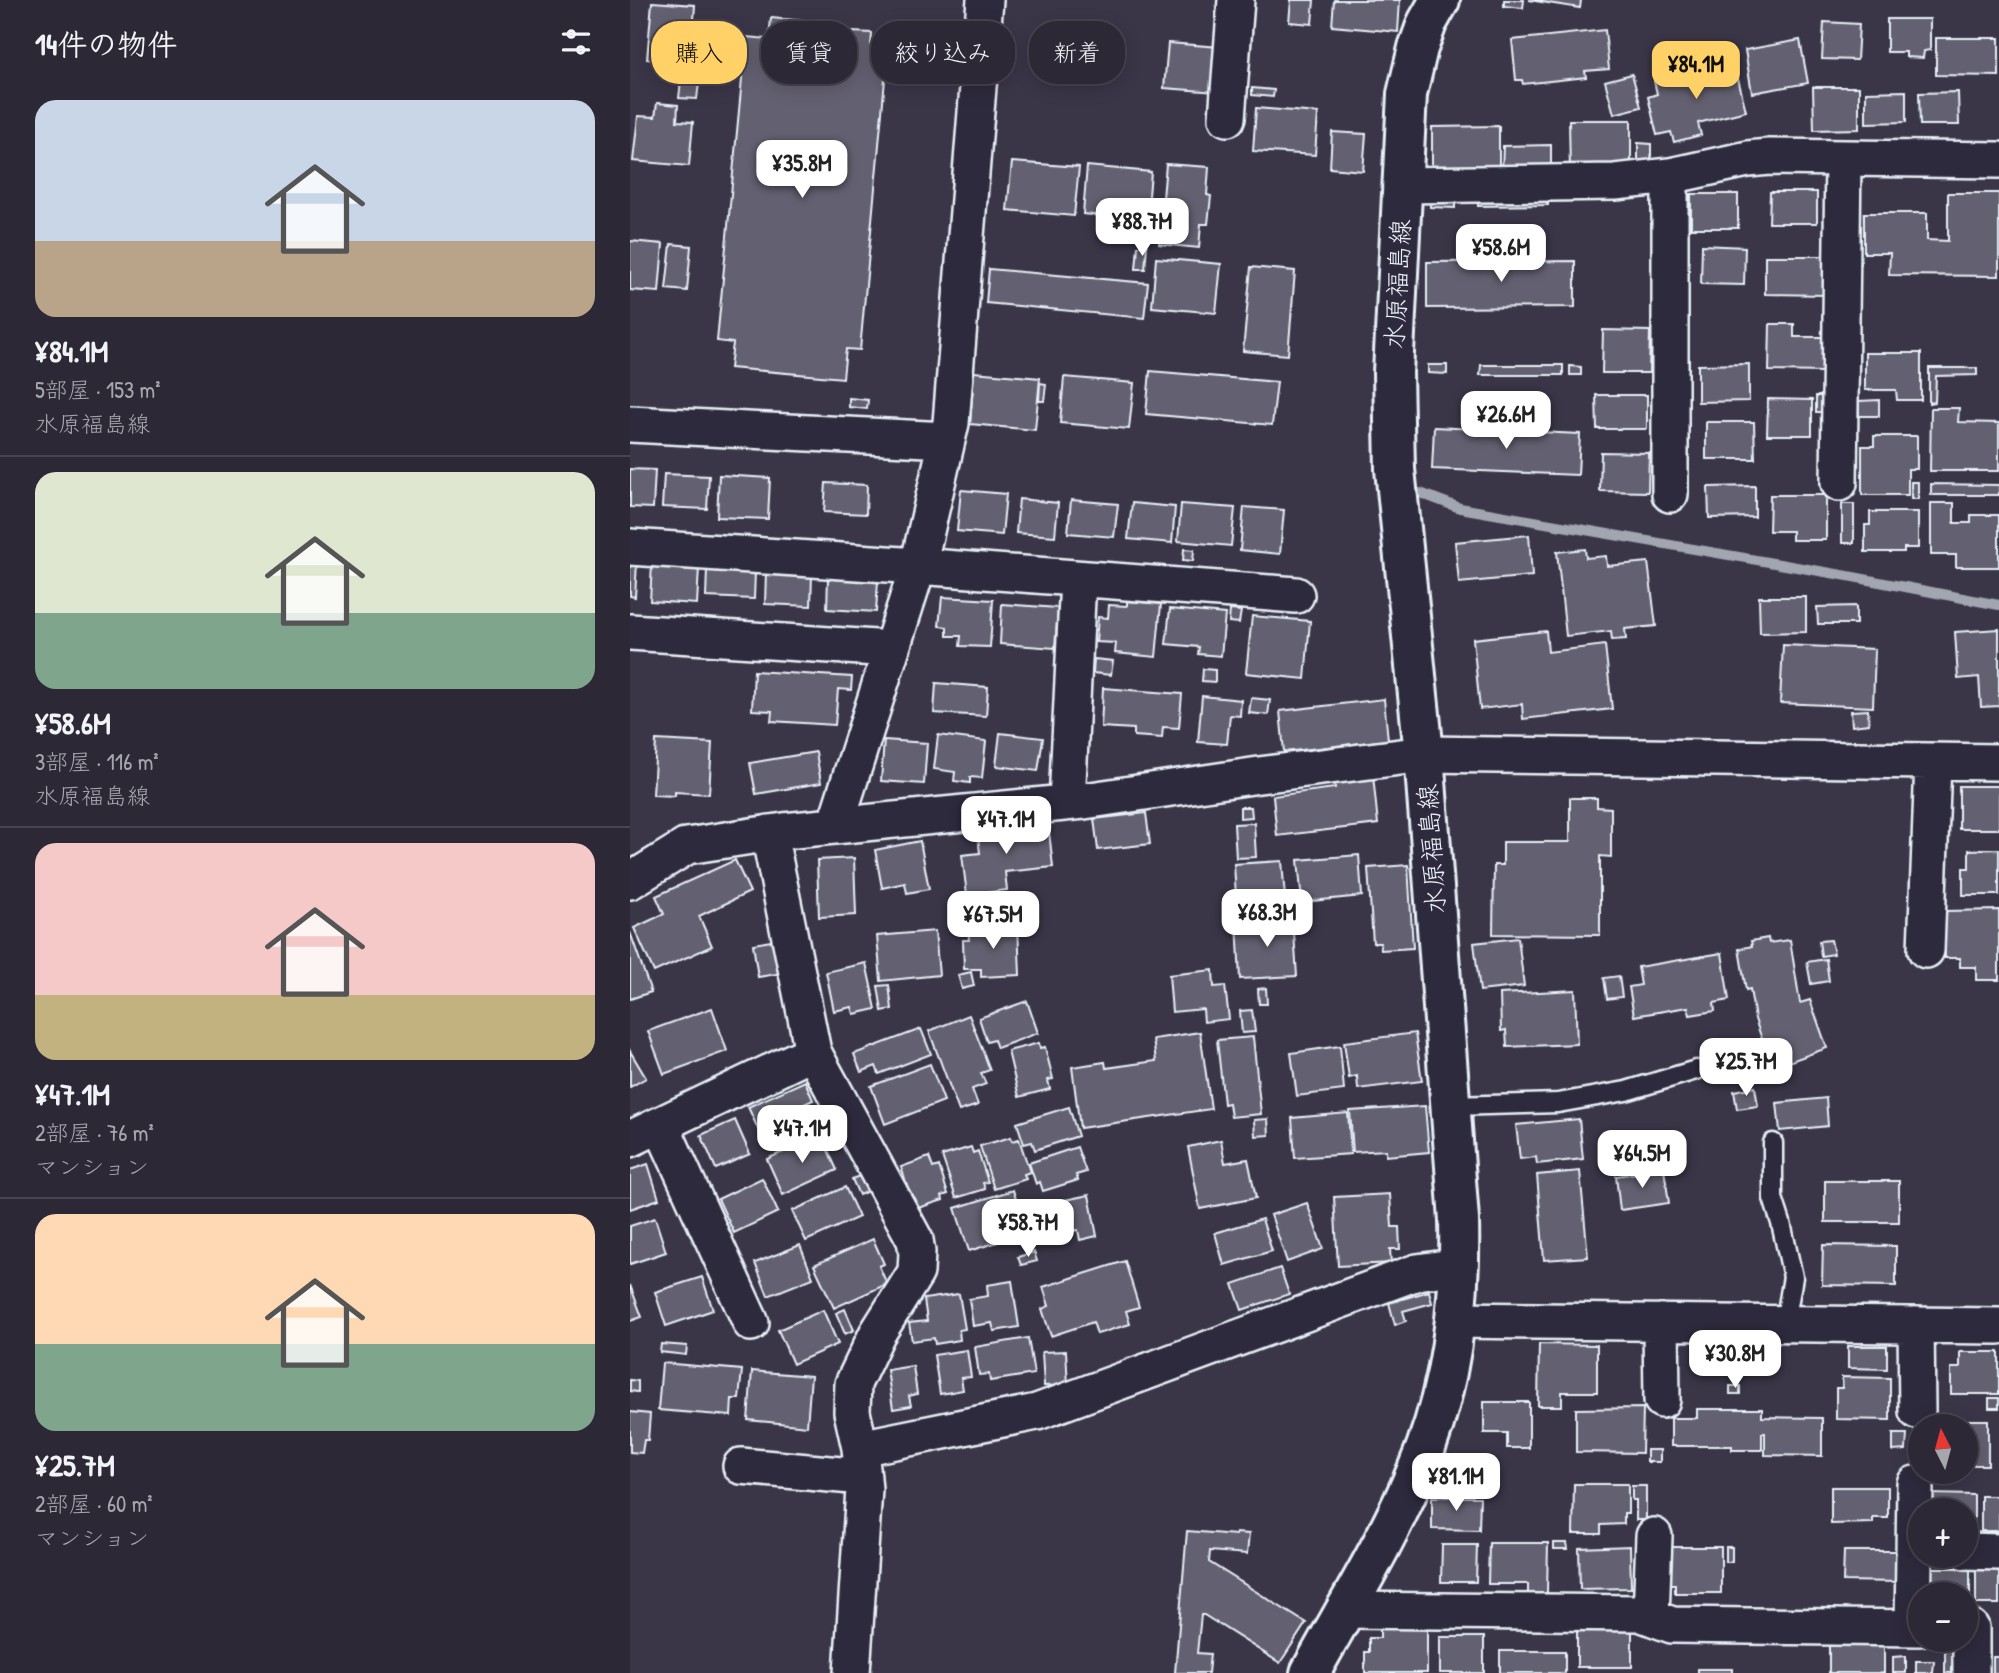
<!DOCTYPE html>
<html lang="ja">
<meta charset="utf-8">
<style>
:root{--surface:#2c2836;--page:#34303e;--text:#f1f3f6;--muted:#a6a6ad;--line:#484451;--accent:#ffd166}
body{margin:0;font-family:"Patrick Hand","Klee One",sans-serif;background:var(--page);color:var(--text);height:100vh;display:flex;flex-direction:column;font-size:26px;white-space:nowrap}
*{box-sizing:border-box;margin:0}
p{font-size:23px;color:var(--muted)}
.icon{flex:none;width:38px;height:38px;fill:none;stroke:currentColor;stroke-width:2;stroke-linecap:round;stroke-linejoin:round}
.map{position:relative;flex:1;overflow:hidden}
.panel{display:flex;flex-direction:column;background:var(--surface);width:630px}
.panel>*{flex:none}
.hud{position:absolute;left:21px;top:21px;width:665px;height:63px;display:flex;gap:14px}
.needle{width:46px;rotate:354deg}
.fabs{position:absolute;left:1278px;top:1414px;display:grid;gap:14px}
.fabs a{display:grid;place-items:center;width:70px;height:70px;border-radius:50%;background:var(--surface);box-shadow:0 4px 18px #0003,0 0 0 2px var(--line);font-size:35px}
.price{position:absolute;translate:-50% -60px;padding:0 16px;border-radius:14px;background:#fff;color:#222;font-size:23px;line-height:46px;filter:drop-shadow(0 2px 4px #0008)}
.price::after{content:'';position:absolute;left:50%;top:42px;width:21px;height:16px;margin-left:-10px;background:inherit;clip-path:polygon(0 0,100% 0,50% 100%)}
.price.current{background:var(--accent);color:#111}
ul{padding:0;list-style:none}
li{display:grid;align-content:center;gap:14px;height:371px;padding:0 35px}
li+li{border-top:2px solid var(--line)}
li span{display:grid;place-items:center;height:217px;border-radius:21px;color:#555}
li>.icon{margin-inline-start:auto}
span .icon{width:126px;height:126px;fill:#fffc;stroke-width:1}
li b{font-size:30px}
h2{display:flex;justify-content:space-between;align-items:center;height:84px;padding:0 35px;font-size:30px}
.pill{padding:0 24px;border-radius:28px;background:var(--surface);box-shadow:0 4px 18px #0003,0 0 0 2px var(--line);font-size:24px;line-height:63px}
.pill.current{background:var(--accent);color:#111}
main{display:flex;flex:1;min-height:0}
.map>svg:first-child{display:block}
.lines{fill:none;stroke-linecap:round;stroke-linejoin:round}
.stream{stroke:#a2a6b1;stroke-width:10}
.building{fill:#636171;stroke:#e8f1f8;stroke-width:2}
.service-casing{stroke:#e8f1f8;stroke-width:23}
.minor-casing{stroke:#e8f1f8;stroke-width:40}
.secondary-casing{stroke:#e8f1f8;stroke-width:44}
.service{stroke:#2f2a3d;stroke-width:18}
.minor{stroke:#2f2a3d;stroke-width:35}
.secondary{stroke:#2f2a3d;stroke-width:38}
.labels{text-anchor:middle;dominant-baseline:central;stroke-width:5;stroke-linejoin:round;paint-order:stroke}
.street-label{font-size:26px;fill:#e8f1f8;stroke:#2f2a3d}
</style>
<main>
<section class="panel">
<h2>14件の物件<svg class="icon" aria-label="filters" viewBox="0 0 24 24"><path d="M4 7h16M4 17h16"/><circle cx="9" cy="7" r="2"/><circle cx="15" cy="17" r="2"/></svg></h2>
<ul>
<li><span style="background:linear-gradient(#c9d6e8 65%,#b9a48a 0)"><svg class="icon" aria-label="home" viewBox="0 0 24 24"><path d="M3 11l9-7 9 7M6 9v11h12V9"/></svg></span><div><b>¥84.1M</b><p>5部屋 · 153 m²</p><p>水原福島線</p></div></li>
<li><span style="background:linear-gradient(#dfe7d0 65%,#7fa58c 0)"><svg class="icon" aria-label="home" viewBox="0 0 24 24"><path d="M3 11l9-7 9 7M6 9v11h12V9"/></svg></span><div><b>¥58.6M</b><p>3部屋 · 116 m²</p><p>水原福島線</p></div></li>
<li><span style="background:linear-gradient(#f6c9c9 70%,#c2b280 0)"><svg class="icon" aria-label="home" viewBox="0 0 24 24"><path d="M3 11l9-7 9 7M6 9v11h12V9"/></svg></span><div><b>¥47.1M</b><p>2部屋 · 76 m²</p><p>マンション</p></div></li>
<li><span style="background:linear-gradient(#ffd9b3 60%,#7fa58c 0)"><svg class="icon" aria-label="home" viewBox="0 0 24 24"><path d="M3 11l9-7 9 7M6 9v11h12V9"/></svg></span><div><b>¥25.7M</b><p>2部屋 · 60 m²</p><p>マンション</p></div></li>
</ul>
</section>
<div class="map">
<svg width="1369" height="1673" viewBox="0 0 1369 1673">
<rect width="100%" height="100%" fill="#3a3648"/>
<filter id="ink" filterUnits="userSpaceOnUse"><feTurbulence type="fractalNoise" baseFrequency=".0143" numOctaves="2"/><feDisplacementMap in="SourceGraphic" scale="14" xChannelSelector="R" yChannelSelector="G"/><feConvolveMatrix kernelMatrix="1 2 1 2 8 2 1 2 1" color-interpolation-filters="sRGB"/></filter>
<g filter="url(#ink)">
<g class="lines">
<path class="stream" d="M790 493 830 508 1218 576 1369 605"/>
</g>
<path class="building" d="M661 0H684L682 24 659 22Z
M704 0H770L768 32 702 26Z
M874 0H894L893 8 874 6Z
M899 0H951L950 8Z
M22 2 65 5 61 62 17 59Z
M141 18 176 21 175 33 223 37V32L242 33 241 46 258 47 230 350 216 349 213 378 100 368 103 343 87 341 116 37 139 39Z
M1257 19H1300V50L1294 51 1293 58 1276 57V52H1257Z
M1194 22 1229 24 1227 60 1192 59Z
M975 30 979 69 955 71 956 77 893 84 892 80H886L882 40Z
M1306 38H1369V76L1306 75Z
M1170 40 1178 83 1122 93 1115 50Z
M538 43 590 47 587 92 534 88Z
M1103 58 1116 111 1068 123 1071 135 1044 142 1041 132 1027 135 1018 97 1027 94 1024 81 1053 74 1055 78 1086 70 1084 63Z
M1075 62 1077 69 1062 72 1060 65Z
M52 72 70 74 67 99 49 98Z
M1002 74 1011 107 984 114 975 81Z
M1183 87H1229V129L1184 130Z
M622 88 644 90 643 97 622 95Z
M1276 91V122L1236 123V92Z
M1328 92 1329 125H1290L1289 93Z
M27 103 48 105 47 121 63 122 59 166 3 161 8 116 25 117Z
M626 108 688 113 685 155 623 151Z
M939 120H1001V171H940Z
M869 126V171H802V127Z
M702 132 736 134 733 171 700 168Z
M1008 143 1021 144V162H1008Z
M921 145V171H872L873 146Z
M382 162 449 167 444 216 377 210Z
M536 164 579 167 577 195 581 196 578 224H571L569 248 529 244Z
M457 166 521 172 517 220 453 214Z
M1140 192H1187V223H1139Z
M1318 193H1369V276L1259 275 1260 253H1234V213H1297V240L1318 241Z
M1061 194H1108V228H1061Z
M800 199H825V208L800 207Z
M848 199H918V205L848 206Z
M0 241 33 244 29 292 0 290Z
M41 244 61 246 57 291 36 289Z
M1072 245 1115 247 1114 285 1071 284Z
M508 246H517L515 269H506Z
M1135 256H1195V295L1135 294Z
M526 258 591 264 586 313 522 307Z
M945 261V307L797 308V262Z
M621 267 665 271 658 355 613 351Z
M359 269 518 283 514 318 356 303Z
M1140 324H1164V337H1193V372L1139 371Z
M973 330 1020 331 1019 373H972Z
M1235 353H1291V400H1267L1266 390H1235Z
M1119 364V401L1068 402V365Z
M798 365H817V374L798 373Z
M851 365H933V375H850Z
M940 366 951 367V375H940Z
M1299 368H1347V375L1306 376 1305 402 1299 403Z
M520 371 647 382 642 425 516 414Z
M344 372 410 378 405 430 340 424Z
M434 377 504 383 499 429 430 423Z
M410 383 416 384 414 401H409Z
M966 395H1017V429H967Z
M1186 396H1194V412H1186Z
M219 398 238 400 237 409 219 407Z
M1138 399 1182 400V435H1137Z
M1249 400V416H1229V401Z
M1301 408H1329L1328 422 1369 423V471H1300Z
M1076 422H1124L1125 459H1076Z
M804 427 950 434 948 475 802 469Z
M1244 436H1287V469H1278V495H1232V446H1244Z
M971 452 1019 453 1018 492 970 491Z
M0 469 25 470 23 508 0 507Z
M34 474 79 476 77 509 32 507Z
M89 475 140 478 138 519 87 517Z
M1281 482H1288V499H1281Z
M196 483 237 485 236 514 194 512Z
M1301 484 1369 485V495H1301Z
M1125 486V517L1079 518 1078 487Z
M331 490 376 494 372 535 327 531Z
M1140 495H1196V540H1162V531H1139Z
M389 499 428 503 425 536 386 533Z
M441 500 488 504 484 537 438 533Z
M502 503 545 507 542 543 498 539Z
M1301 503H1324V523H1341V515H1369V567H1326V555H1301Z
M551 504 605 508 601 546 548 541Z
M1212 504H1224V543H1212Z
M614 507 654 510 650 554 610 550Z
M1240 512H1288V548H1274V552H1235V525H1240Z
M899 535 902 576 829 583 825 542Z
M554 549 564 550 563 561 553 560Z
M955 549 956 558 976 556 977 566 1018 562 1026 626 995 629 996 639 982 640 981 631 936 636 927 552Z
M0 561 7 562 5 597 0 596Z
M22 564 69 567 67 604 20 601Z
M77 569 125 571 124 599 76 597Z
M136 572 182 574 181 606 135 604Z
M198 577 248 580 246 612 197 609Z
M312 597 363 600 360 647 330 646 331 636H317V627L309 626Z
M1129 597H1176V632L1130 633Z
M497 601 531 604 526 657 485 653 486 643 466 642 468 617 478 618 479 605 497 606Z
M372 604 428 608 425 648 370 644Z
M1226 606V624H1188L1187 607Z
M540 609 595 614 591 656 568 654 569 647 536 644Z
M600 610 611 611 609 623 599 622Z
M622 616 680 621 675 679 616 673Z
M1369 629V706L1351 707 1349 677 1328 679 1325 632Z
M916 631 918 652 975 645 982 709 893 719 892 704 850 709 843 639Z
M1153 645 1245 649 1243 707 1150 703Z
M464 659 483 661 481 675 463 673Z
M573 669 585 670V682L572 681Z
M124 671 222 677 221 690 208 689 205 725 141 721 142 711 122 710Z
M306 683 358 687 356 716 304 713Z
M473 688 552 694 549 728 533 727 532 738 504 736V729L471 727Z
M572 696 611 700 610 716 600 715 597 744 568 742Z
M621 698 640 700 638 715 619 713Z
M754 699 758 740 654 752 650 711Z
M1238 710 1239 724 1222 726 1221 711Z
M370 733 413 738 408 771 366 766Z
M308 735 356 741 352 778 340 777V783L324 781 325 772 304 769Z
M26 740 82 743 79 794 45 792V796L23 795Z
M254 740 297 743 294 784 251 781Z
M186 752 191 783 126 794 120 763Z
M743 775 748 824 647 836 643 796 705 788 704 779Z
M1329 786H1369V829H1329Z
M940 798H967V807L981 808V857L970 856V935L863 934 864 865H873V842H940Z
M610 807H621L622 817 610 818Z
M516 813 520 844 468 850 464 819Z
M418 822 423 867 375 872 377 890 337 895 332 855 350 853 347 829Z
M624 823 626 857 606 858 604 824Z
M290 841 299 889 277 893 275 883 252 888 245 850Z
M1369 849V895H1333V868H1339V850Z
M729 855 732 896 672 902 668 860Z
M224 858 226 915 189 917 187 860Z
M105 860 120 892 69 916 82 946 24 972 4 928 34 914 26 896Z
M652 861 656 910 607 913 604 864Z
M778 865 783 948 751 950 750 943H743L738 868Z
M1369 910V980H1346V967H1330V958H1315V911Z
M663 918 667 976 610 979 607 922Z
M388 925 390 975 351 977V969H334L333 940H339L338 927Z
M305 931 309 975 251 981 247 936Z
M0 932 21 992 0 999Z
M888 938 894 986 850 991 844 943Z
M1138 938 1139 943 1160 940 1170 1003 1180 1000 1197 1048 1142 1068 1125 1019 1120 989 1116 990 1109 949 1122 946 1121 941Z
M148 940 153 973 128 977 123 944Z
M1201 940 1204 954 1191 956 1189 941Z
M1092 953 1099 1000 1084 1003 1085 1011 1060 1015 1058 1007 1004 1016 999 987 1011 985 1008 967Z
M1196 959 1199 981 1181 984 1177 962Z
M236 963 246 1009 224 1014 222 1007 204 1011 196 972Z
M583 970 584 987 595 986 599 1019 574 1022 573 1009 542 1012 539 975Z
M341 972 344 986 332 989 328 975Z
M989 976 992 997 977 999 974 978Z
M259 985 262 1009 252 1011 248 986Z
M636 988 637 1004H629L628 989Z
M945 990 947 1044 877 1047 876 1030 871 1031 870 994Z
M397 1001 408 1033 367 1048 364 1040 357 1042 349 1018Z
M82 1008 97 1051 34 1074 18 1031Z
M622 1010 625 1032 612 1033 610 1011Z
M339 1015 360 1070 351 1073 356 1084 342 1089 348 1105 329 1111 299 1031Z
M291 1029 301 1054 249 1074 246 1066 231 1072 224 1054Z
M570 1032 581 1109 450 1128 442 1067 475 1062 476 1068 526 1061 523 1039Z
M785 1033 792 1081 728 1089 727 1076 719 1078 714 1042Z
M623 1037 631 1114 601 1117 599 1103 594 1104 587 1040Z
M409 1043 410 1048 415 1047 423 1079 418 1080 420 1089 389 1097 378 1051Z
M710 1046 714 1090 667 1096 661 1053Z
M1104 1049 1106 1065 1092 1067 1090 1051Z
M0 1051 16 1078 0 1087Z
M300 1064 314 1101 255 1124 241 1086Z
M175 1081 183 1100 159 1111 166 1126 133 1140 118 1107Z
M1125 1087 1128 1106 1107 1109 1104 1091Z
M1196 1098 1198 1126 1150 1131 1147 1103Z
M795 1106 799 1152 756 1156V1150L723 1152 720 1111Z
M439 1107 448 1136 405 1150 402 1142 394 1144 387 1123Z
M718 1113 721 1154 665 1158 662 1118Z
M638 1119 639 1135 625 1136 624 1120Z
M949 1119 953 1159 907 1164 906 1157 890 1159 886 1125Z
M105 1120 120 1154 86 1169 71 1135Z
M191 1135 207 1170 153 1195 137 1159Z
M381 1137 382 1141 389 1139 400 1172 394 1174 396 1179 364 1189 350 1146Z
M591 1140 595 1163 618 1159 626 1198 570 1209 558 1147Z
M341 1147 343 1153 348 1151 358 1182 353 1183 355 1189 326 1198 312 1156Z
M447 1147 456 1172 446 1175 448 1180 413 1191 410 1182 406 1184 399 1163Z
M299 1157 303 1168 309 1166 318 1194 312 1196 313 1200 285 1209 271 1167Z
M18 1164 29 1199 0 1209V1170Z
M1034 1169 1039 1203 990 1210 986 1176Z
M950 1171 958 1257 914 1260 907 1175Z
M236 1173 243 1189 229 1195 222 1179Z
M132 1178 148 1212 104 1233 88 1199Z
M1195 1181H1269V1222H1195Z
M215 1187 229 1217 176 1241 162 1211Z
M383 1190 397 1233 339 1251 325 1208Z
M760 1194 762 1227H769L770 1249H760L761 1263 708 1266 704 1197Z
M459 1195 467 1236 450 1240 448 1230 417 1236 411 1205Z
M677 1203 693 1249 657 1262 641 1215Z
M25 1218 36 1252 0 1264V1226Z
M632 1219 642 1251 594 1265 585 1233Z
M243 1239 254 1264 249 1266 257 1284 204 1308 184 1265Z
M170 1245 183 1278 138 1296 125 1263Z
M1193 1245 1266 1246V1286L1192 1285Z
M404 1252 407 1261 391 1265 388 1257Z
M495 1261 509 1307 496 1311 500 1324 467 1334 463 1322 421 1336 412 1309 419 1306 413 1287Z
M650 1268 659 1294 612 1310 603 1284Z
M72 1277 83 1310 36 1326 25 1292Z
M382 1281 389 1327 364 1331 362 1323 343 1326 339 1299 358 1296 357 1285Z
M0 1285 12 1317 0 1321Z
M799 1291 802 1303 773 1311 776 1321 765 1325 759 1303Z
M329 1294 335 1329 329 1330 330 1340 305 1344 304 1338 282 1341 279 1323 297 1321 294 1299Z
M215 1309 224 1330 215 1334 206 1313Z
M193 1310 208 1344 163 1364 148 1330Z
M398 1338 404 1374 360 1381 359 1374 349 1375 345 1347Z
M31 1344 57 1346 56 1355 30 1352Z
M909 1344 967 1345V1392H932V1406H908Z
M1218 1346H1257V1369L1218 1368Z
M337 1350 341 1377 331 1378 333 1390 310 1394 304 1355Z
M436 1351 438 1385 414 1386 412 1352Z
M1330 1352H1369V1394H1321V1368H1330Z
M32 1363 112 1370 109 1399H102L101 1416 28 1410Z
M283 1366 287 1394 279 1396 281 1406 263 1409 257 1370Z
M122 1371 181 1376 177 1426 118 1420Z
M1212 1377 1260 1378V1420L1206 1419V1388H1212Z
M0 1380 8 1381V1392L0 1391Z
M1100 1386H1110V1394H1100Z
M1359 1398H1369V1408H1359Z
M854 1402H899V1448H877V1433H854Z
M1013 1408 1012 1453 946 1452V1409Z
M1067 1409H1132V1417L1192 1418V1456L1135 1455V1433H1132V1450H1102V1446H1041V1418H1067Z
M0 1412 20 1414 18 1440H14L12 1453 0 1452Z
M1307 1420H1358V1465H1335V1426H1307Z
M1263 1434H1277L1276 1450 1263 1451Z
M1017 1450H1030V1462H1017Z
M944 1484H998V1513H994V1524L971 1525V1534H943Z
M1002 1486H1016V1520H1006V1500H1002Z
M1201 1487H1258V1518H1243V1523L1201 1524Z
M1299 1494 1344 1495V1531H1335V1510H1299Z
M1351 1496H1369V1531H1351Z
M802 1497H850L849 1530 802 1529Z
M557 1531 606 1535V1533L619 1534 617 1554 580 1551 579 1562 676 1623 650 1663 574 1615H571L567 1653 580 1654 578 1673H545Z
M859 1543H918L917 1593H898V1584H858Z
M924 1543H937L938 1549H924Z
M812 1545H847L846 1582H811Z
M1000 1546 1001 1588 950 1589 949 1548Z
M1038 1547H1091V1593H1045V1584H1038Z
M1096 1547H1102V1562H1096Z
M1214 1551H1269V1582L1213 1581Z
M1346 1566H1369V1604H1346Z
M1299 1568H1340V1604H1335V1594H1299Z
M750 1623H797V1673H735V1652H739V1638H750Z
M947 1627H1002V1667H947Z
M810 1637H854V1673H810Z
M1254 1639V1673H1199V1643Z
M1315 1642H1326V1673H1315Z
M870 1651H935V1673H870Z
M1276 1656V1673H1263V1657Z
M1363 1657H1369V1673H1363Z
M1286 1661H1304L1303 1673H1286Z
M1068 1669H1102V1673H1068Z"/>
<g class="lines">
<g class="service-casing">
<path id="service" d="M820 1106 928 1103 996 1091 1066 1070
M1143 1143V1198L1151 1223 1163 1277 1155 1323"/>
</g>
<g class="minor-casing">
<path id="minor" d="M597 118 606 0
M771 185 985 182 1040 176 1118 159 1139 157 1369 160
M0 424 317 440
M1209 483 1213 158
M1040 494V176
M0 547 288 566 666 595
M0 632 261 649
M437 802 448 579
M205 826 288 566 321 423 355 0
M139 833 183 1052 285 1240 287 1252 286 1272 247 1334 223 1384 222 1412 230 1448
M0 881 57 846 154 831 454 801 629 775 794 754 1369 762
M1296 950 1303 762
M31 1125 121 1323
M0 1139 183 1052
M824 1320 1369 1326
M1031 1322 1032 1400
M1286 1325 1287 1411
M111 1466 233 1477
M1335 1551 1369 1552
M714 1610 1010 1613 1042 1625 1290 1628
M1021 1617 1024 1536
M1283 1628 1285 1484
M1341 1628V1673
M222 1673 234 1489 230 1448 407 1412 787 1272 830 1266"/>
</g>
<g class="secondary-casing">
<path id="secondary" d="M680 1673C716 1607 758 1540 787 1470 820 1393 831 1304 829 1220L794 754 765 469 763 373 777 94 788 48 797 23 810 0"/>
</g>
<use href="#service" class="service"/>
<use href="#minor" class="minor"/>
<use href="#secondary" class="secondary"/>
</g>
</g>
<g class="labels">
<g class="street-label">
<text transform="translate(767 284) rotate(-87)">水原福島線</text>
<text transform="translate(801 849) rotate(-94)">水原福島線</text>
</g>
</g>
</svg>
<div class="fabs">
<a><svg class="needle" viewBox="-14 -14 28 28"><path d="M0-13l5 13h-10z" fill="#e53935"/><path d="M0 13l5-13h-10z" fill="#a6a6ad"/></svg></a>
<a>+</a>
<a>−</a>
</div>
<b class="price current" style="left:1066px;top:101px">¥84.1M</b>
<b class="price" style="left:172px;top:200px">¥35.8M</b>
<b class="price" style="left:512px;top:258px">¥88.7M</b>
<b class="price" style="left:871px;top:284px">¥58.6M</b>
<b class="price" style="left:876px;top:451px">¥26.6M</b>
<b class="price" style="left:376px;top:856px">¥47.1M</b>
<b class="price" style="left:637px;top:949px">¥68.3M</b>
<b class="price" style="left:363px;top:951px">¥67.5M</b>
<b class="price" style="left:1116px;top:1098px">¥25.7M</b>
<b class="price" style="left:172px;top:1165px">¥47.1M</b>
<b class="price" style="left:1012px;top:1190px">¥64.5M</b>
<b class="price" style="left:398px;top:1259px">¥58.7M</b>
<b class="price" style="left:1105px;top:1390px">¥30.8M</b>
<b class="price" style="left:826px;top:1513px">¥81.1M</b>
<div class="hud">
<a class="pill current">購入</a>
<a class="pill">賃貸</a>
<a class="pill">絞り込み</a>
<a class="pill">新着</a>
</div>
</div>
</main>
